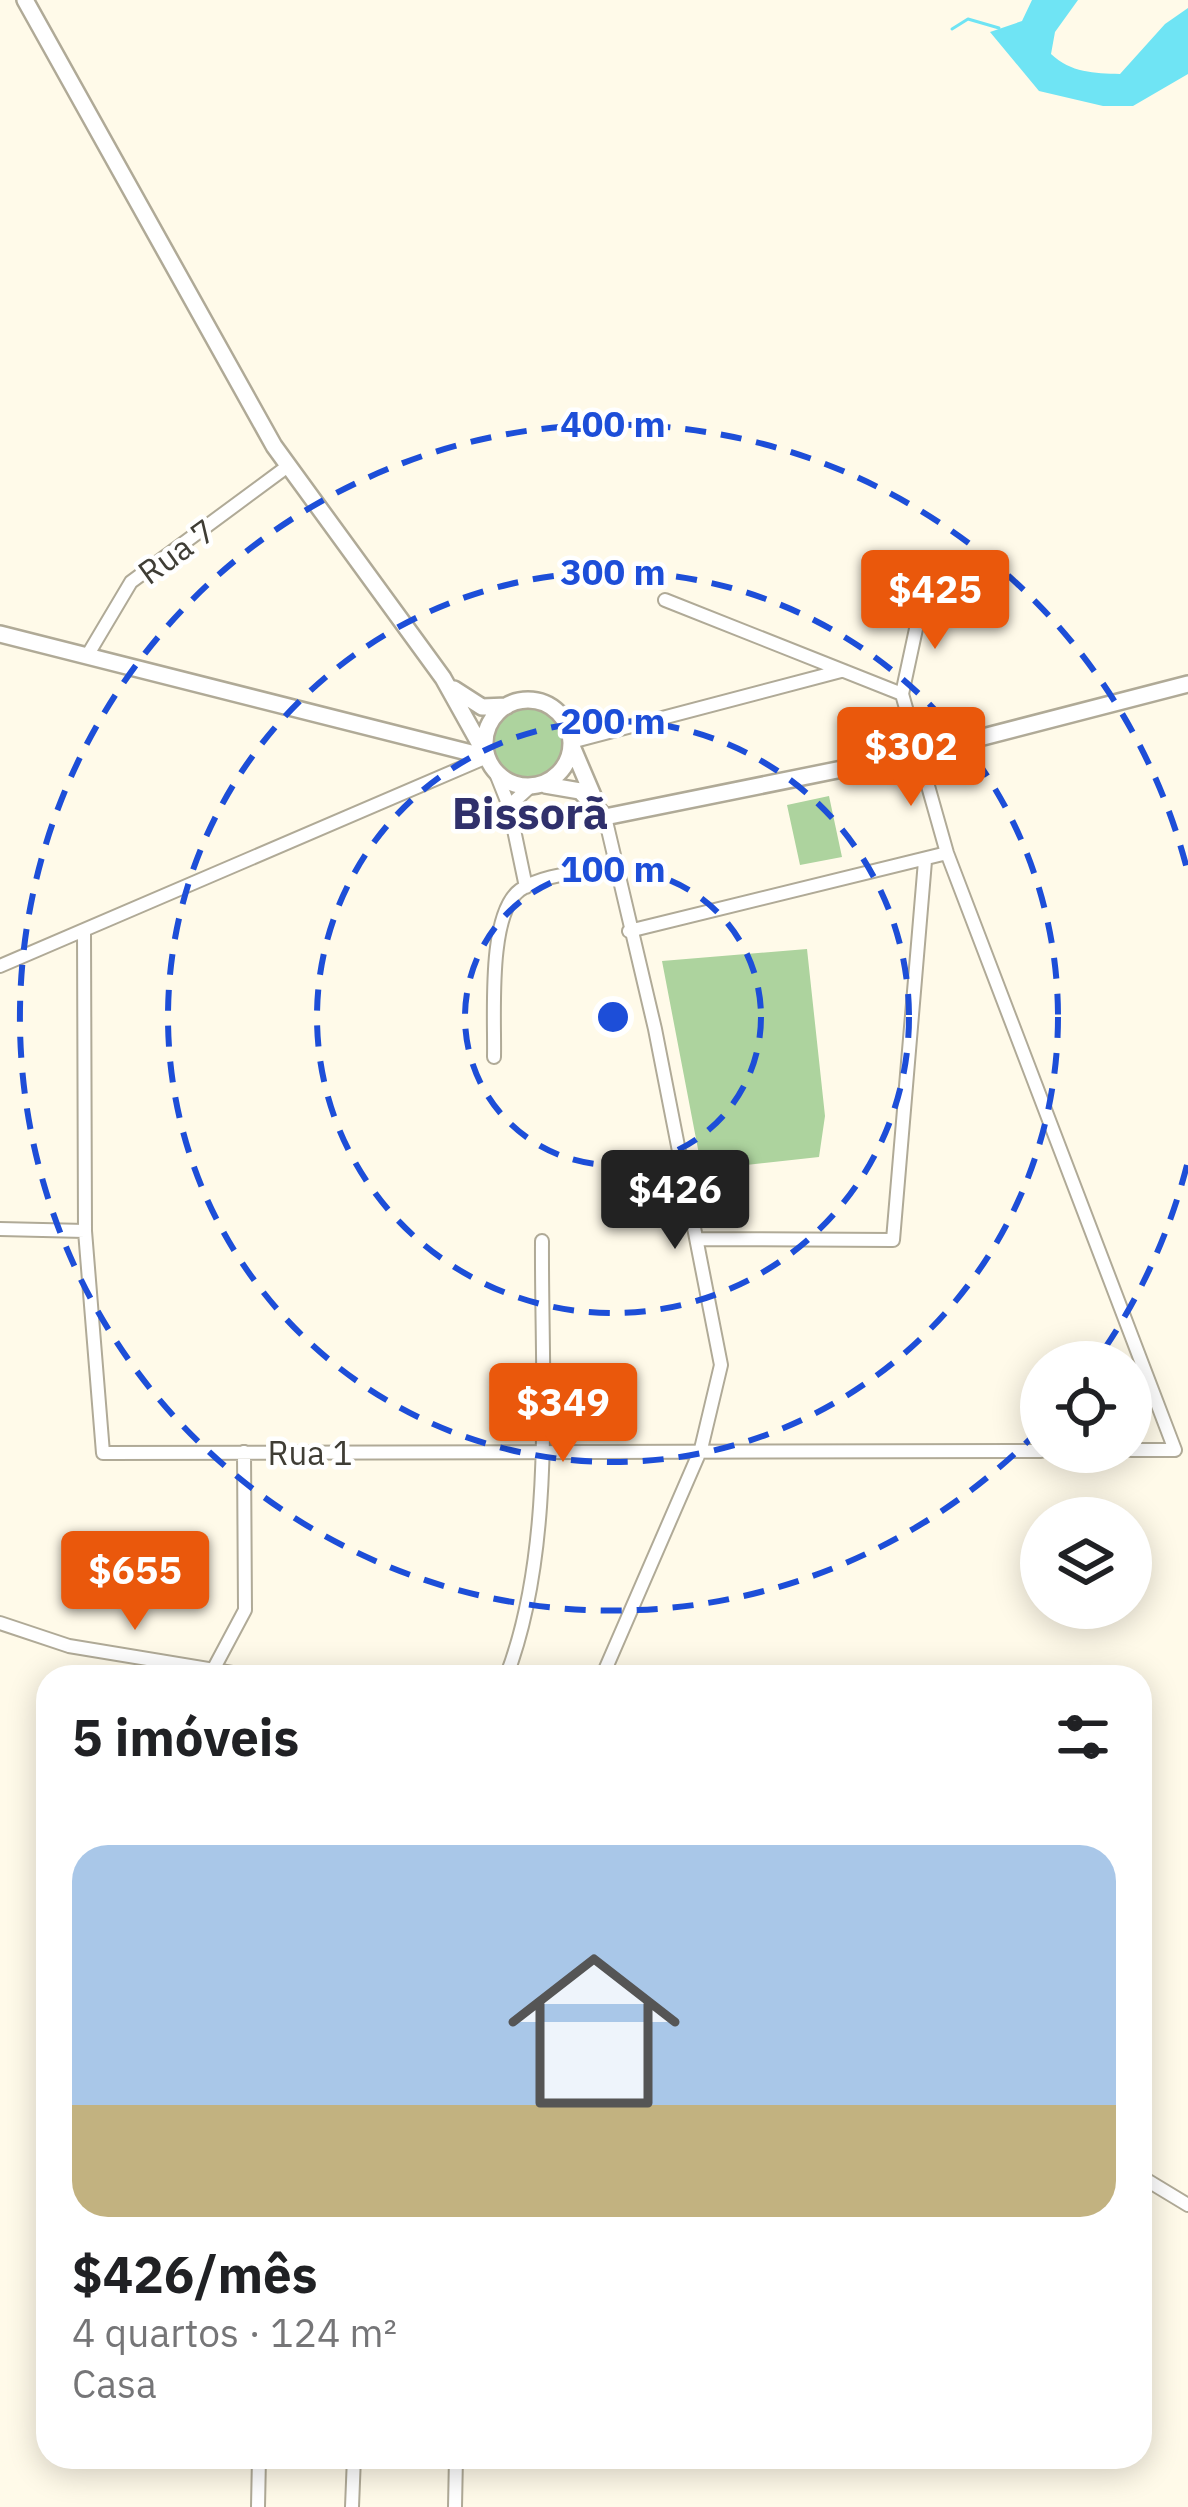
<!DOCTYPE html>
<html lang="pt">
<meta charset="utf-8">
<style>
:root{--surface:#fff;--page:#f2f2f2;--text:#202124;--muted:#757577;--accent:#ea580c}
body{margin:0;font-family:"IBM Plex Sans",sans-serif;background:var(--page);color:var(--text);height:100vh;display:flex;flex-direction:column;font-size:45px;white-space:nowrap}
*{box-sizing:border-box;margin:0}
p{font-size:39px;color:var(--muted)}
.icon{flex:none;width:66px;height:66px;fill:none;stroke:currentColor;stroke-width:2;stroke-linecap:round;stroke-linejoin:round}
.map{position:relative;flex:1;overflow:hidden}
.sheet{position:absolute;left:36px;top:1665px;width:1116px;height:804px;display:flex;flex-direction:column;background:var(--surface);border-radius:36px;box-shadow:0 6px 30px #0003}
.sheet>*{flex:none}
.fabs{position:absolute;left:1020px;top:1341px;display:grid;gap:24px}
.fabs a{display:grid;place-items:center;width:132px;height:132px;border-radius:50%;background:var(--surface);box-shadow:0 6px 30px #0003;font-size:60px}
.price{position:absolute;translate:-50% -102px;padding:0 27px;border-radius:12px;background:var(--accent);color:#fff;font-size:39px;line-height:78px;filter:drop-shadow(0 3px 6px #0008)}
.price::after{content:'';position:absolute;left:50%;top:72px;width:36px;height:27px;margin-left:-18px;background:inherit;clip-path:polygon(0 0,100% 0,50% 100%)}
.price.selected{background:#222;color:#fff}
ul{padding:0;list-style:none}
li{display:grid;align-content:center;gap:24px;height:636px;padding:0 36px}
li span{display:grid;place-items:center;height:372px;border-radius:36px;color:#555}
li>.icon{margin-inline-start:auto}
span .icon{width:216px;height:216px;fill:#fffc;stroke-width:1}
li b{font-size:51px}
h2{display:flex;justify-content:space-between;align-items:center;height:144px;padding:0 36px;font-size:51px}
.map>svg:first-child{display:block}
.green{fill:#add39e}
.water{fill:#6fe4f4}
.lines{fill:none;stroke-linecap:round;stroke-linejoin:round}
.stream{stroke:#6fe4f4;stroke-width:3}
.minor-casing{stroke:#b0aa97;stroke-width:16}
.major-casing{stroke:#b0aa97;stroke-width:20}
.minor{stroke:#fff;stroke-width:12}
.major{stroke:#fff;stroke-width:15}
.ring{fill:none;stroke:#1d4ed8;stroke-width:6;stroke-dasharray:21 15}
.labels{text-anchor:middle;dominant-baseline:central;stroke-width:9;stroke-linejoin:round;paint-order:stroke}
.street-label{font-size:33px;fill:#3f3d35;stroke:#fff}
.district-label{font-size:45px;font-weight:bold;fill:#30306b;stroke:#fff}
.centre{fill:#1d4ed8;stroke:#fff;stroke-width:6}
.ring-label{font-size:36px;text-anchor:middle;font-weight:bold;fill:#1d4ed8;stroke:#fff;stroke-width:9;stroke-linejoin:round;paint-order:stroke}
</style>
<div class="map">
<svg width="1188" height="2507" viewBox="0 0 1188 2507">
<rect width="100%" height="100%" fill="#fffae9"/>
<path class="green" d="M493 743a35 35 0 1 1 70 0a35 35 0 1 1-70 0Z
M829 796 842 857 800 865 787 805Z
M807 949 825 1116 819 1157 702 1170 662 961Z"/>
<path class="water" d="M1032 0H1078L1055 32 1051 54C1071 73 1094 73 1120 74L1165 24 1188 8V74L1133 106H1103L1039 91 990 32 1022 21Z"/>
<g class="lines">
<path class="stream" d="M952 29 968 19 999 28"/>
<g class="minor-casing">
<path id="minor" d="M665 600 902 694
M922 601 902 694 947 853 1175 1450H1131
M87 656 131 582 288 466
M571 742 841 671
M495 771 509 806 526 887
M509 806 531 786
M84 930 85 1231 103 1453 1041 1451
M629 931 947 853
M0 966 487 757
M494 1057C495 1018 487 914 520 890 542 874 586 872 613 866
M0 1229 85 1231
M698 1239 893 1240 925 861
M0 1623 69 1646 257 1677
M213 1670 245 1610 244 1452
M506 1677C556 1548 541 1378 542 1241
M602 1677 701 1449 721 1365 655 1029 605 817
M1140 2176 1188 2205
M258 2507 259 2457
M352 2507 354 2457
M455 2507 456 2457"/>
</g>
<g class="major-casing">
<path id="major" d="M25 0 274 446 443 678 487 757
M0 634 487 757
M454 689 482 707 507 706
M485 743a43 43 0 1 1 86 0a43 43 0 1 1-86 0Z
M571 744 594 798
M545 785 580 791 605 817
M605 817 921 753 1188 684"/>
</g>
<use href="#minor" class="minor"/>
<use href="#major" class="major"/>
</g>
<g class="ring">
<circle cx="613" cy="1017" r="148"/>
<circle cx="613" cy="1017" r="296"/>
<circle cx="613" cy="1017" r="445"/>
<path d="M1187 1165A593 593 0 0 1 1096 1361M1040 1429A593 593 0 1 1 1187 869"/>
</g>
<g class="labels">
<g class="street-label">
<text transform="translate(176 551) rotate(-36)">Rua 7</text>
<text x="310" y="1452">Rua 1</text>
</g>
<g class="district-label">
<text x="530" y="812">Bissorã</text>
</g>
</g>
<circle cx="613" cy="1017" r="18" class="centre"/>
<g class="ring-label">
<text x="613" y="437">400 m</text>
<text x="613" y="585">300 m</text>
<text x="613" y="734">200 m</text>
<text x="613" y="882">100 m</text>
</g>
</svg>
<div class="fabs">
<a><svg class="icon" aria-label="locate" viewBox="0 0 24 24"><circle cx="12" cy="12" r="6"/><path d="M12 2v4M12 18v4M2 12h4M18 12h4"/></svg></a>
<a><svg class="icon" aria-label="layers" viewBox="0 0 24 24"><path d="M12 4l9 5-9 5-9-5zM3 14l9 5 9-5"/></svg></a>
</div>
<b class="price" style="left:935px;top:652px">$425</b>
<b class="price" style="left:911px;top:809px">$302</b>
<b class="price selected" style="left:675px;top:1252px">$426</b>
<b class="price" style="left:563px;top:1465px">$349</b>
<b class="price" style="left:135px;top:1633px">$655</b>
<section class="sheet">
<h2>5 imóveis<svg class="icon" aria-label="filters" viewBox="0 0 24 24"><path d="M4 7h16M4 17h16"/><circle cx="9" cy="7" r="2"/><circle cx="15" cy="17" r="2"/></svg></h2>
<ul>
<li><span style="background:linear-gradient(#a9c7e8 70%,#c2b280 0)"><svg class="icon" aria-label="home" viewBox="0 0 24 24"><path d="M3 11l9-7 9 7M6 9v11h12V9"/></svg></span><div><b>$426/mês</b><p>4 quartos · 124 m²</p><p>Casa</p></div></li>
</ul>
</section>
</div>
